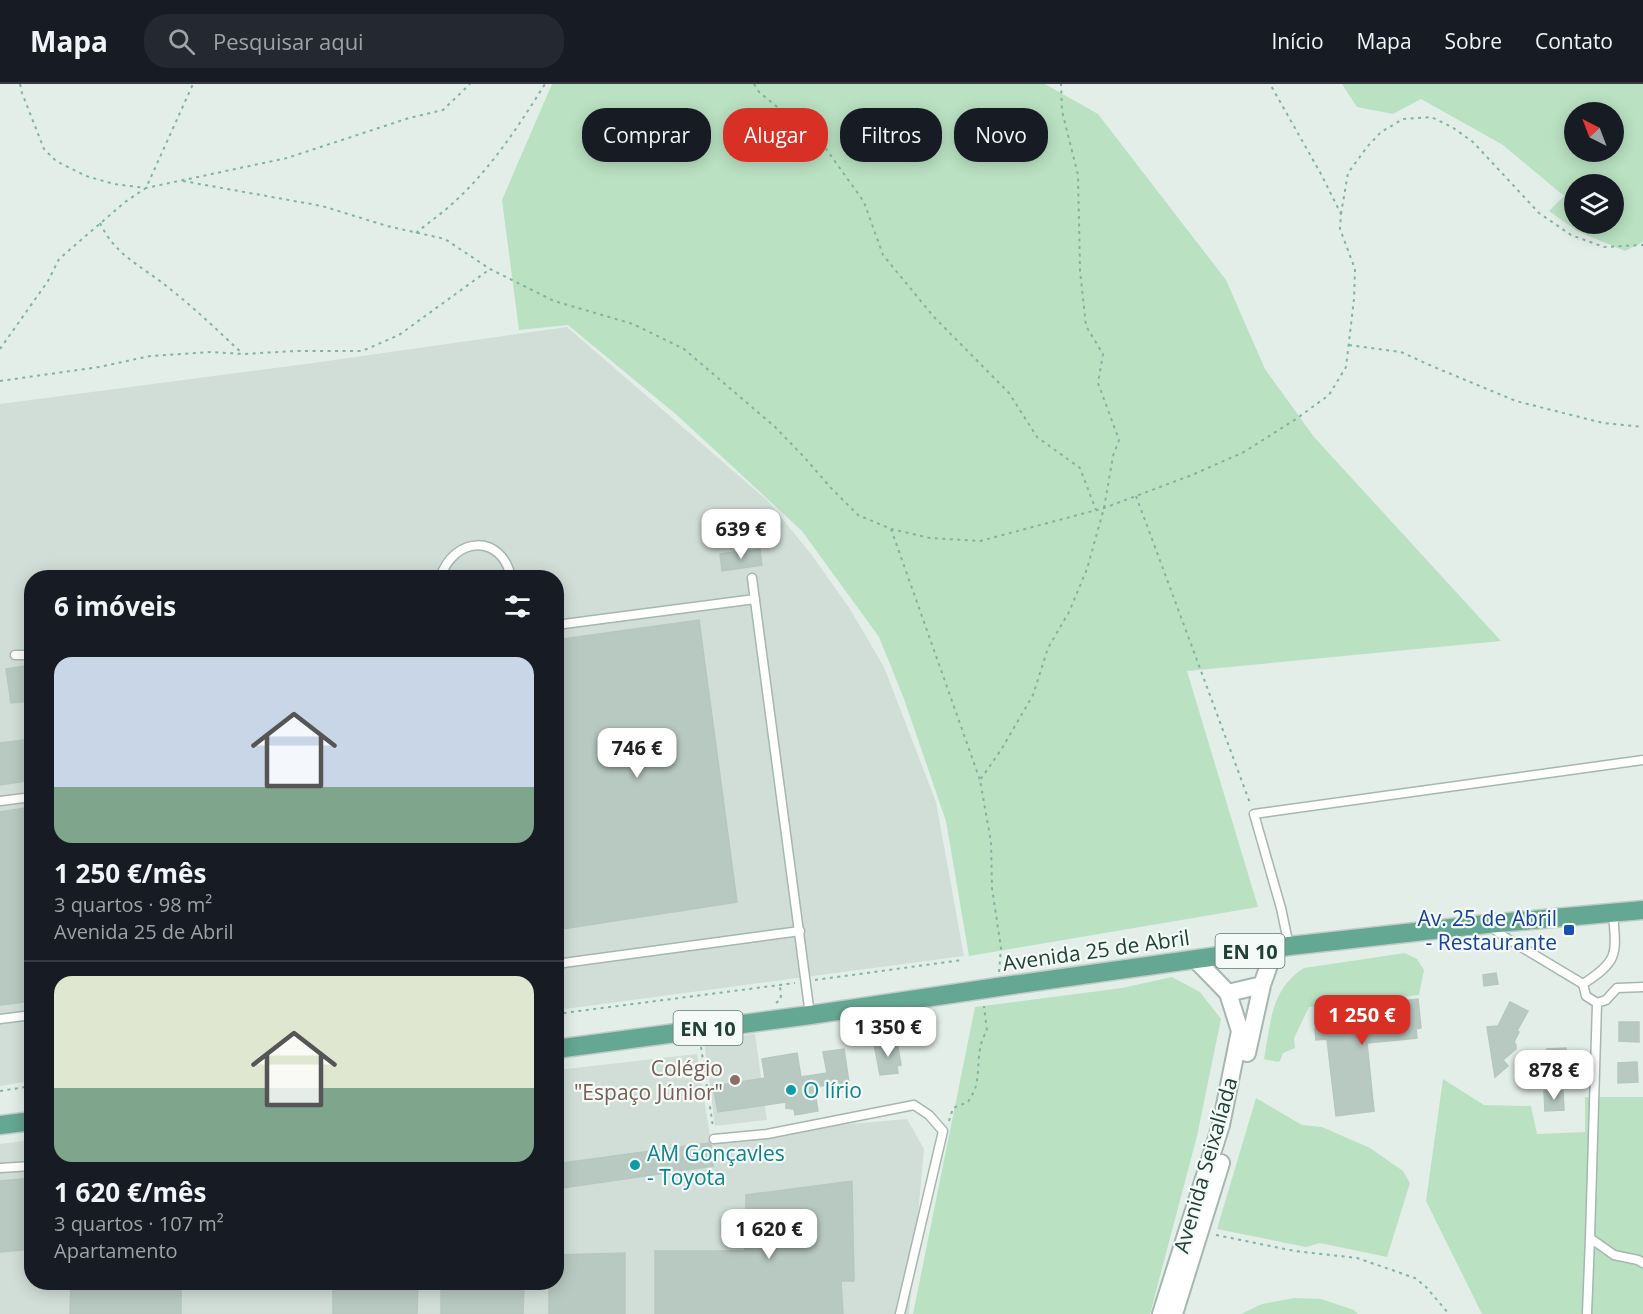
<!DOCTYPE html>
<html lang="pt">
<meta charset="utf-8">
<style>
:root{--surface:#171b24;--page:#242831;--text:#f1f3f6;--muted:#9ea1a6;--line:#363941;--accent:#d93025}
body{margin:0;font-family:"Open Sans",sans-serif;background:var(--page);color:var(--text);height:100vh;display:flex;flex-direction:column;font-size:22px;white-space:nowrap}
*{box-sizing:border-box;margin:0}
p{font-size:20px;color:var(--muted)}
.icon{flex:none;width:33px;height:33px;fill:none;stroke:currentColor;stroke-width:2;stroke-linecap:round;stroke-linejoin:round}
.map{position:relative;flex:1;overflow:hidden}
.panel{position:absolute;left:24px;top:486px;width:540px;height:720px;display:flex;flex-direction:column;background:var(--surface);border-radius:24px;box-shadow:0 3px 15px #0003}
.panel>*{flex:none}
.banner{position:absolute;left:582px;top:24px;width:570px;height:54px;display:flex;gap:12px}
.needle{width:39px;rotate:318deg}
.tools{position:absolute;left:1564px;top:18px;display:grid;gap:12px}
.tools a{display:grid;place-items:center;width:60px;height:60px;border-radius:50%;background:var(--surface);box-shadow:0 3px 15px #0003;font-size:30px}
.price{position:absolute;translate:-50% -51px;padding:0 14px;border-radius:12px;background:#fff;color:#222;font-size:20px;line-height:39px;filter:drop-shadow(0 2px 3px #0008)}
.price::after{content:'';position:absolute;left:50%;top:36px;width:18px;height:14px;margin-left:-9px;background:inherit;clip-path:polygon(0 0,100% 0,50% 100%)}
.price.current{background:var(--accent);color:#fff}
ul{padding:0;list-style:none}
li{display:grid;align-content:center;gap:12px;height:318px;padding:0 30px}
li+li{border-top:2px solid var(--line)}
li span{display:grid;place-items:center;height:186px;border-radius:18px;color:#555}
li>.icon{margin-inline-start:auto}
span .icon{width:108px;height:108px;fill:#fffc;stroke-width:1}
li b{font-size:26px}
h2{display:flex;justify-content:space-between;align-items:center;height:72px;padding:0 30px;font-size:26px}
.tag{padding:0 21px;border-radius:24px;background:var(--surface);box-shadow:0 3px 15px #0003;font-size:21px;line-height:54px}
.tag.current{background:var(--accent);color:#fff}
header{display:flex;align-items:center;gap:36px;box-sizing:border-box;height:84px;padding:0 30px;background:var(--surface);border-bottom:2px solid var(--line)}
header strong{font-size:28px}
nav{display:flex;gap:33px;margin-inline-start:auto;font-size:21px}
.search{width:420px;height:54px;background:var(--page);display:flex;align-items:center;gap:15px;box-sizing:border-box;padding:0 21px;border-radius:24px;color:var(--muted);font-size:22px}
.map>svg:first-child{display:block}
.built{fill:#d1ded7}
.green{fill:#bae1c2;fill-rule:evenodd}
.building{fill:#b8c9c1;stroke:#b5c8bf;stroke-width:1.5}
.lines{fill:none;stroke-linecap:round;stroke-linejoin:round}
.service-casing{stroke:#a5b7af;stroke-width:11}
.minor-casing{stroke:#a5b7af;stroke-width:20}
.primary-casing{stroke:#c1cac7;stroke-width:21}
.path{stroke:#80b4a1;stroke-width:2;stroke-dasharray:3 4.5;stroke-linecap:butt}
.service{stroke:#fff;stroke-width:8}
.minor{stroke:#fff;stroke-width:16}
.primary{stroke:#64a792;stroke-width:18}
.transit-dot{fill:#1a4fb4;stroke:#f4faf7;stroke-width:2}
.education-dot{fill:#8d6e63;stroke:#f4faf7;stroke-width:2}
.culture-dot{fill:#0f9aa8;stroke:#f4faf7;stroke-width:2}
.labels{text-anchor:middle;dominant-baseline:central;stroke-width:4.5;stroke-linejoin:round;paint-order:stroke}
.shield{fill:#f4faf7;stroke:#607870;stroke-width:1.5}
.shield-label{font-size:20px;font-weight:bold;fill:#214136}
.transit-label{font-size:21px;fill:#164399;stroke:#f4faf7;text-anchor:end}
.street-label{font-size:21px;fill:#214136;stroke:#f4faf7}
.education-label{font-size:21px;fill:#785e54;stroke:#f4faf7;text-anchor:end}
.culture-label{font-size:21px;fill:#0d838f;stroke:#f4faf7;text-anchor:start}
</style>
<header>
<strong>Mapa</strong>
<div class="search"><svg class="icon" aria-label="search" viewBox="0 0 24 24"><circle cx="10" cy="10" r="6"/><path d="M15 15l6 6"/></svg>Pesquisar aqui</div>
<nav><a>Início</a><a>Mapa</a><a>Sobre</a><a>Contato</a></nav>
</header>
<div class="map">
<svg width="1643" height="1230" viewBox="0 0 1643 1230">
<rect width="100%" height="100%" fill="#e3eee8"/>
<path class="built" d="M567 243 767 416 811 470 850 525 884 583 936 718 964 872 557 926 556 494H32L31 997 0 1002V320L313 279Z
M755 950 767 1036 715 1042 704 957Z
M697 970 710 1052 907 1035 924 1065 909 1230H0V1060L31 1056 32 1198H556L557 986Z"/>
<path class="green" d="M552 0H1045L1098 30 1226 196 1265 285 1314 353 1501 557 1187 587 1258 823 969 872 946 737 904 615 879 553 802 447 678 332 568 241 519 246 502 116Z
M1342 0H1643V158L1625 167 1577 147 1549 127 1564 112 1503 61 1421 15 1393 30 1357 23ZM1614 28V68H1575V28ZM1614 100V140H1575V100Z
M1405 869 1417 875 1424 886 1419 911 1309 923 1294 954 1295 964 1283 969 1280 977 1278 978 1264 975C1271 939 1270 906 1304 884Z
M1172 893 1200 908 1221 935 1197 1052 1150 1230H913L975 923 1122 904Z
M1443 995 1484 1021 1531 1022 1537 1050 1585 1048V1013H1643V1230H1482L1426 1117Z
M1256 1014 1302 1041 1322 1043 1370 1064 1403 1087 1410 1099 1387 1173 1320 1159 1306 1163 1217 1145Z
M1294 1214 1321 1215 1354 1226 1358 1230H1241L1262 1220Z"/>
<path class="building" d="M760 465 762 481 722 487 720 470Z
M699 536 737 818 556 846V556Z
M32 581V617L11 619 6 585Z
M32 655V696L0 701V659Z
M32 723V917L0 921V728Z
M1496 889 1498 900 1484 902 1483 891Z
M1418 915 1421 944 1416 945 1417 954 1367 959 1374 1027 1336 1032 1327 955 1316 956 1315 945 1317 944 1316 927Z
M1510 918 1528 927 1517 947 1519 948 1514 958 1516 961V965L1503 976 1508 982 1495 993 1487 943 1498 942Z
M1619 938H1639V958L1619 957Z
M897 957 901 981 897 982 898 989 880 991 874 960Z
M1566 964 1567 984 1547 985V965Z
M844 965 849 998 814 1003 818 1027 795 1031 794 1025 786 1024V1018L718 1028 713 1002 765 994 762 975 797 969 801 993 827 989 823 968Z
M1637 978 1638 998 1618 999V979Z
M1544 1007H1563L1564 1026 1545 1027Z
M709 1059 711 1061 713 1082 556 1105V1080Z
M32 1094V1165L0 1168V1097Z
M852 1097 854 1197H841L843 1230H655V1167H745L746 1111Z
M625 1169V1230H549V1198H556V1171Z
M71 1198H181V1230H70Z
M333 1198H418L417 1230H333Z
M441 1198H524L523 1230H441Z"/>
<g class="lines">
<g class="service-casing">
<path id="service" d="M440 494C454 451 503 450 511 494
M752 494 810 931
M556 541 755 515
M15 571H32
M0 717 32 713
M1489 841 1503 852 1583 900 1586 912 1597 919 1606 916 1617 904 1643 903
M1289 862 1281 824 1254 730 1643 676
M556 880 800 847
M1583 900C1620 876 1616 870 1613 828
M1597 919 1590 1154 1614 1171 1638 1176 1643 1179
M0 935 32 931
M714 1055 767 1050 914 1021 929 1031 943 1047 900 1230
M0 1084 32 1082
M1587 1230 1590 1154"/>
</g>
<g class="minor-casing">
<path id="minor" d="M1228 909 1262 901
M1247 969 1262 901 1275 864
M1161 1230 1221 1041 1240 947 1228 909 1195 875
M1174 1230 1221 1079"/>
</g>
<g class="primary-casing">
<path id="primary" d="M556 965 810 931 998 903 1289 862 1487 840 1643 826
M0 1041 32 1037"/>
</g>
<path class="path" d="M20 0 22 9 44 65 56 77 86 92 114 100 146 104 287 74 409 34 443 26 470 0
M754 0 759 8 787 31 814 48 864 118 883 171 934 233 1009 309 1037 353 1080 384 1096 426
M183 97 322 122 387 142 445 155 490 185 554 217 633 240 684 265 774 342 805 374 831 404 858 431 891 445 930 454 980 457 1104 424 1192 391 1244 368 1296 335 1329 311 1346 283 1354 215 1355 185 1340 145 1341 130 1321 90 1270 0
M1341 130 1348 89 1367 63 1381 48 1403 35 1431 33 1452 43 1473 58 1539 129 1571 151 1604 163 1643 161
M100 139C115 172 144 183 170 205 196 225 219 248 243 270
M416 149C428 139 441 130 452 120 490 86 518 43 545 0
M1349 261 1401 268 1434 283 1516 317 1603 339 1643 343
M0 265 48 197 59 175 125 118 146 104 193 0
M0 297 99 283 150 272 212 268 243 270 296 267H362L399 251 490 185
M1136 412 1250 719
M891 445 980 696
M999 888 1001 864 992 804 991 758 980 696 1001 666 1033 611 1048 564 1069 528 1087 485 1104 424 1113 372 1119 356 1098 299 1103 270 1086 242 1080 187 1078 91 1062 27 1061 0
M815 896 962 876
M776 919 781 915 780 901
M556 930 795 899
M701 963 713 1043
M0 1007 32 1002
M949 1037 953 1024 968 1018C970 1014 973 1010 975 1005 981 986 975 964 987 947L984 922
M1216 1151 1295 1167 1357 1174 1415 1194 1426 1203 1449 1230"/>
<use href="#service" class="service"/>
<use href="#minor" class="minor"/>
<use href="#primary" class="primary"/>
</g>
<rect class="transit-dot" x="1563" y="840" width="12" height="12" rx="3"/>
<circle class="education-dot" cx="735" cy="996" r="6"/>
<g class="culture-dot">
<circle cx="791" cy="1006" r="6"/>
<circle cx="635" cy="1081" r="6"/>
</g>
<g class="labels">
<g class="shield">
<rect x="1215.5" y="850" width="69" height="34" rx="4.5"/>
<rect x="673.5" y="927" width="69" height="34" rx="4.5"/>
</g>
<g class="shield-label">
<text x="1250" y="867">EN 10</text>
<text x="708" y="944">EN 10</text>
</g>
<g class="transit-label">
<text x="1557" y="834">Av. 25 de Abril<tspan x="1557" dy="24">- Restaurante</tspan></text>
</g>
<g class="street-label">
<text transform="translate(1096 866) rotate(-8)">Avenida 25 de Abril</text>
<text transform="translate(1205 1081) rotate(-74)">Avenida Seixalíada</text>
</g>
<g class="education-label">
<text x="723" y="984">Colégio<tspan x="723" dy="24">"Espaço Júnior"</tspan></text>
</g>
<g class="culture-label">
<text x="803" y="1006">O lírio</text>
<text x="647" y="1069">AM Gonçavles<tspan x="647" dy="24">- Toyota</tspan></text>
</g>
</g>
</svg>
<div class="tools">
<a><svg class="needle" viewBox="-14 -14 28 28"><path d="M0-13l5 13h-10z" fill="#e53935"/><path d="M0 13l5-13h-10z" fill="#9ea1a6"/></svg></a>
<a><svg class="icon" aria-label="layers" viewBox="0 0 24 24"><path d="M12 4l9 5-9 5-9-5zM3 14l9 5 9-5"/></svg></a>
</div>
<b class="price" style="left:741px;top:476px">639 €</b>
<b class="price" style="left:637px;top:695px">746 €</b>
<b class="price current" style="left:1362px;top:962px">1 250 €</b>
<b class="price" style="left:888px;top:974px">1 350 €</b>
<b class="price" style="left:1554px;top:1017px">878 €</b>
<b class="price" style="left:769px;top:1176px">1 620 €</b>
<div class="banner">
<a class="tag">Comprar</a>
<a class="tag current">Alugar</a>
<a class="tag">Filtros</a>
<a class="tag">Novo</a>
</div>
<section class="panel">
<h2>6 imóveis<svg class="icon" aria-label="filters" viewBox="0 0 24 24"><path d="M4 7h16M4 17h16"/><circle cx="9" cy="7" r="2"/><circle cx="15" cy="17" r="2"/></svg></h2>
<ul>
<li><span style="background:linear-gradient(#c9d6e8 70%,#7fa58c 0)"><svg class="icon" aria-label="home" viewBox="0 0 24 24"><path d="M3 11l9-7 9 7M6 9v11h12V9"/></svg></span><div><b>1 250 €/mês</b><p>3 quartos · 98 m²</p><p>Avenida 25 de Abril</p></div></li>
<li><span style="background:linear-gradient(#dfe7d0 60%,#7fa58c 0)"><svg class="icon" aria-label="home" viewBox="0 0 24 24"><path d="M3 11l9-7 9 7M6 9v11h12V9"/></svg></span><div><b>1 620 €/mês</b><p>3 quartos · 107 m²</p><p>Apartamento</p></div></li>
</ul>
</section>
</div>
